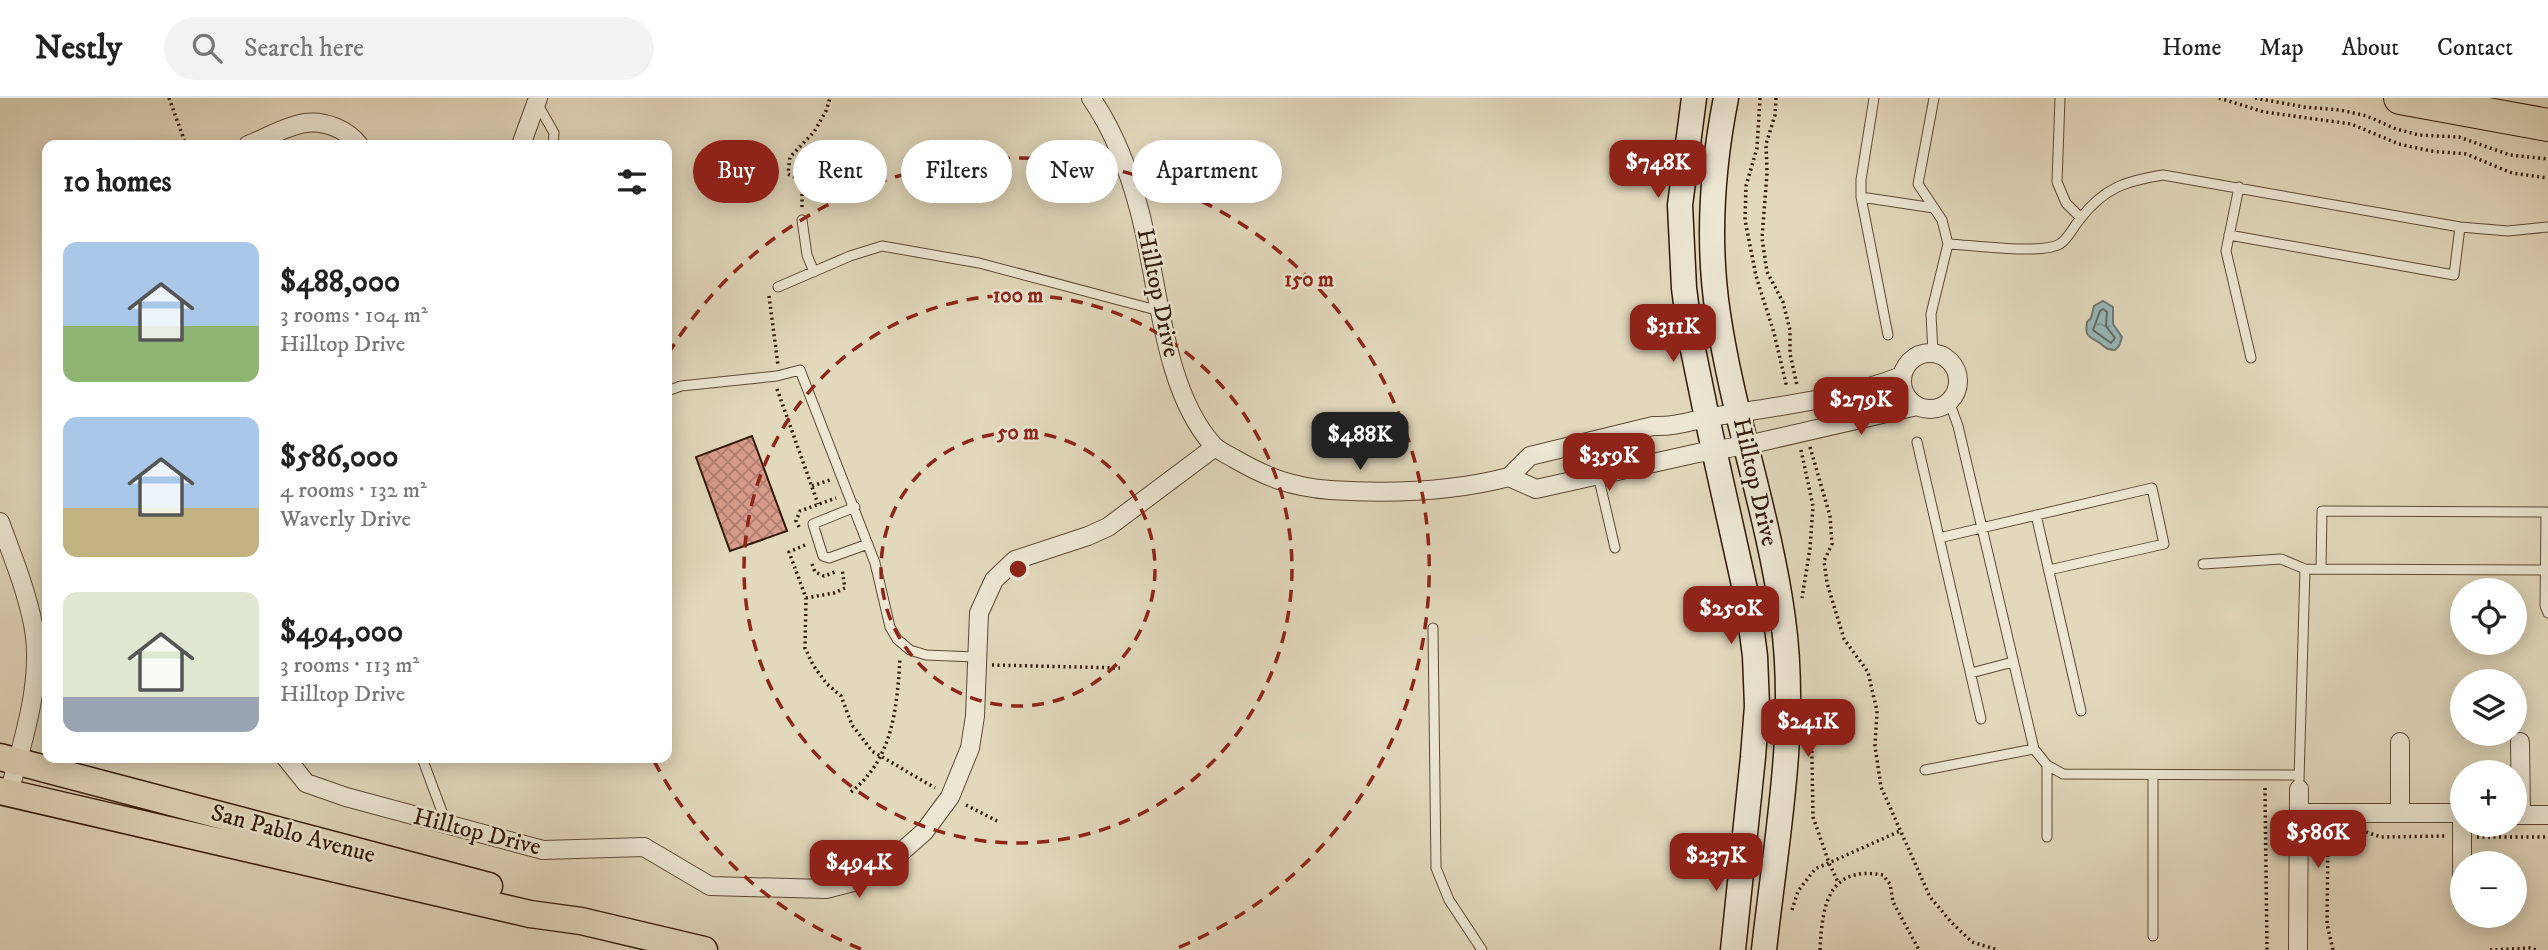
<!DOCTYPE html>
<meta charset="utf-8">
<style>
:root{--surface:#fff;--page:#f2f2f2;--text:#222;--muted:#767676;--line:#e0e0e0;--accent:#8f2418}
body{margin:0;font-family:"IM FELL DW Pica",serif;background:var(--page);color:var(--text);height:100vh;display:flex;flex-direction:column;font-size:26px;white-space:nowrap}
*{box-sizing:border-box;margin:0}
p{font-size:23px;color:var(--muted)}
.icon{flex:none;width:38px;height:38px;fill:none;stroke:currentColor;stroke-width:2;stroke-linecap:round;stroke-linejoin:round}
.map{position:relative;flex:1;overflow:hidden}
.panel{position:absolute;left:42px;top:42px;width:630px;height:623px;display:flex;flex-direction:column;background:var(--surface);border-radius:14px;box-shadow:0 4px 18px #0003}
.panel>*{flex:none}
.guide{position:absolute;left:693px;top:42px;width:665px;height:63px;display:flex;gap:14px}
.buttons{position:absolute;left:2450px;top:480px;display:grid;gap:14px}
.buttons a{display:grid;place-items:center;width:77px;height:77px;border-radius:50%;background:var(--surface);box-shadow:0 4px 18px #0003;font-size:35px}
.price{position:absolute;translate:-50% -60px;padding:0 16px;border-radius:14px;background:var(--accent);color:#fff;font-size:23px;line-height:46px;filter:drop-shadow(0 2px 4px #0008)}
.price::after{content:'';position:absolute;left:50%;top:42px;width:21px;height:16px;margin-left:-10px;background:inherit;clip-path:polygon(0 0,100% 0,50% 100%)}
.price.on{background:#222;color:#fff}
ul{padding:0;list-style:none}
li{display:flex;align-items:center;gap:21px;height:175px;padding:0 21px}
li span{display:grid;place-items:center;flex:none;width:196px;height:140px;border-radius:14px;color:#555}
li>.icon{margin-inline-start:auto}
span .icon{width:84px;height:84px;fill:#fffc;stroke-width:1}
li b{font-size:30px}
h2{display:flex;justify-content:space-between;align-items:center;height:84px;padding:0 21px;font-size:30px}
.tag{padding:0 24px;border-radius:32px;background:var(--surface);box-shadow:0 4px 18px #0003;font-size:24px;line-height:63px}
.tag.on{background:var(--accent);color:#fff}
header{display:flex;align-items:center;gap:42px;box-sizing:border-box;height:98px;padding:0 35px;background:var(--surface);border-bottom:2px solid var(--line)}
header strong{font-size:33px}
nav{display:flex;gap:38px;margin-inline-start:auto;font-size:24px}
.search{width:490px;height:63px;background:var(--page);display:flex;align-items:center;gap:18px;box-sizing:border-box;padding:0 24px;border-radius:38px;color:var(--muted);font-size:26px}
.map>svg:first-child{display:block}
.water{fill:url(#water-ripples);stroke:#6f7871;stroke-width:2}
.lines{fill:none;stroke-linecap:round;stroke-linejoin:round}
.shore{stroke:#646860;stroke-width:2}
.building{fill:url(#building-cross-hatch);stroke:#321906;stroke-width:2}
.lane-casing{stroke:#5e4934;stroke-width:11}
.street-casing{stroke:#5e4934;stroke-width:20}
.secondary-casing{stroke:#321906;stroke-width:27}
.primary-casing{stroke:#321906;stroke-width:29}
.highway-casing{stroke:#321906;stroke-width:34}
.path{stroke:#321906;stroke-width:3.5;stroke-dasharray:2 3.5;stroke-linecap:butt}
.lane{stroke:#ece6d3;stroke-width:9}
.street{stroke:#ece6d3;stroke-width:18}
.secondary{stroke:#ece6d3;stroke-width:24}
.primary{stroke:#e2d8bc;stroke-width:26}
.highway{stroke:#e2d8bc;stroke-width:32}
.ring{fill:none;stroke:#8f2418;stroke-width:3.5;stroke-dasharray:12 9}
.labels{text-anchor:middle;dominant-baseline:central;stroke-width:5;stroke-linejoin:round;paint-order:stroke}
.street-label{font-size:24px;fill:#321906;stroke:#ece6d3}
.centre{fill:#8f2418;stroke:#ece6d3;stroke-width:3.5}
.ring-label{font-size:21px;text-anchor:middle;font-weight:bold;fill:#8f2418;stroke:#ece6d3;stroke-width:5;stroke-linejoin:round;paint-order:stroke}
</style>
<header>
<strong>Nestly</strong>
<div class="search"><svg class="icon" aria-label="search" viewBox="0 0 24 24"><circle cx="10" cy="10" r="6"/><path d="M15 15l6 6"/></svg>Search here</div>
<nav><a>Home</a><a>Map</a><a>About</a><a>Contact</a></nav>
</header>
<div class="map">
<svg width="2548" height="852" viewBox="0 0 2548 852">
<defs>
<pattern id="water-ripples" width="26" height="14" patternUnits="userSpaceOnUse" patternTransform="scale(1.75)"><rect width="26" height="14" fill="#97b8b9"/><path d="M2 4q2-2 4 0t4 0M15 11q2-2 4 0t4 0" fill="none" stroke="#7c9594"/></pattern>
<pattern id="building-cross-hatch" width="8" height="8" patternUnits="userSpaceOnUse" patternTransform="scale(1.75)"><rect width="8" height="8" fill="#d89c8c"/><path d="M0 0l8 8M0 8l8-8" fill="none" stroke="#b07e70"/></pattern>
</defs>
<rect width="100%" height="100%" fill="#e2d8bc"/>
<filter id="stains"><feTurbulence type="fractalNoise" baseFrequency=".00286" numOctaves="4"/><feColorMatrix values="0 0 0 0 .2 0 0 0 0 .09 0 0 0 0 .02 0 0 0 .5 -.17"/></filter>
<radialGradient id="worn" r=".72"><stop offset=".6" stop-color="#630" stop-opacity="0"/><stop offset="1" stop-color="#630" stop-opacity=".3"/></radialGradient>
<path class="water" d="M2103 203 2113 209V226L2122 239 2119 248 2115 252C2105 252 2105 248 2098 244 2088 237 2085 239 2087 224L2091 220 2094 208Z"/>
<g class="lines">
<path class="shore" d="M2103 211 2107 214 2106 228 2115 240 2111 245 2093 232 2100 213Z"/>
</g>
<path class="building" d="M752 338 787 433 730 453 696 359Z"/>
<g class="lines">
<g class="lane-casing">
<path id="lane" d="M1874 0 1861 82V99L1888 237
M2060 0 2057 84 2066 105 2081 120
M537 5 554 35 553 47
M2239 89 2226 153 2251 260
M1861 99 1934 110
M802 122 807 157 814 174
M2229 137 2454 177 2460 129
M1948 146C1973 147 2041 157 2060 146 2068 141 2074 128 2080 121 2104 90 2125 83 2163 77L2460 129 2508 133 2548 129
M778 189 850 158 882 148 979 165 1160 213
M1933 255 1931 216 1948 146 1942 122 1918 86 1934 0
M667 293 681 288 777 278 800 272 875 465 890 529 897 541 910 552 926 557 975 559
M1949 303 1958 328 2034 651 2047 667 2063 676 2299 677
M1590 343 1615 450
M1917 344 1981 621
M855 409 813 426 823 458 829 460 868 446
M2036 417 2081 613
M1939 440 2152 390 2164 446 2049 472
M2203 466 2281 461 2305 471 2546 472
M2321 471 2322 413 2546 414 2545 508 2548 515
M1433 530 1436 770 1449 802 1482 852
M1971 575 2013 564
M422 660 447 727
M1925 672 2034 651
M2299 682 2305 471
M2047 739V667
M2153 838V677"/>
</g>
<g class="street-casing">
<path id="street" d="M1091 0C1114 33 1129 73 1139 111 1159 184 1162 290 1213 347 1219 353 1228 357 1235 361 1268 380 1292 389 1330 392 1390 396 1451 394 1509 379
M248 47C266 40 286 28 305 25 325 22 348 32 359 47
M521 47 538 0
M1902 283a28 28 0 1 1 56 0a28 28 0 1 1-56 0Z
M1509 379 1536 391 1698 355 1747 347 1917 308
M1509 379 1530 358 1653 328C1674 329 1691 323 1711 319 1774 309 1843 301 1902 278
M0 424C12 457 26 491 33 526 44 581 23 642 9 695
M2520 644 2521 717
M286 660 306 685 346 699 543 752 644 749 710 788 826 791 853 784 875 773 892 762 924 734 950 699 970 650 975 618 979 515 994 482 1015 462 1088 438 1108 429 1215 349
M2299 715H2462
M2400 715V644
M2515 717H2548
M2462 791V715
M2298 852 2299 691"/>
</g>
<g class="secondary-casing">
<path id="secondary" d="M1694 0 1680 107 1684 190 1690 237 1707 320 1748 505 1755 558 1757 608 1753 659 1733 852
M1726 0C1712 71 1707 144 1718 216 1733 318 1769 417 1783 521 1798 631 1776 742 1764 852"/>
</g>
<g class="primary-casing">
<path id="primary" d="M0 659 489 788
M0 693 530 816 581 823 704 852"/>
</g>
<g class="highway-casing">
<path id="highway" d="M2400 0 2548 27"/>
</g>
<path class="path" d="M169 0 186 47
M1760 0 1757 50 1746 88 1745 122 1756 178 1774 235 1787 290
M1776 0 1775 17 1766 46 1767 75 1762 140 1767 174 1783 204 1790 232V256L1797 287
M2219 0 2264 14 2351 26 2399 46 2431 53 2466 56 2512 75 2548 80
M2255 0 2304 9 2340 12 2367 18 2396 31 2419 37 2459 39 2510 57 2548 61
M802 109V90L799 81 788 76 790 59 814 34 826 13 830 0
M769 198 778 267
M777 291 818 406
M1810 349 1830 418 1832 446 1824 463 1827 485 1844 541 1868 574 1877 613 1875 648 1881 689 1930 799 1952 825 1972 844 1998 852
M1801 352 1813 408 1810 450 1802 500
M812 388 830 382
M799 429 796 423 800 413 836 400
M805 447 789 454 806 500 805 550 813 567 826 585 841 598 852 627 872 653 935 690
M812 466 815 474 824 478 835 474
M806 500 834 495 845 490 842 471
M992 567 1120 570
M1811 609 1813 719 1829 765 1838 784
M2265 690 2267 852
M851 694C893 661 897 610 900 560
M966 707 999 724
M2366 734 2381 739 2445 738
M2315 735 2345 738 2355 734
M2328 735 2327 826 2333 852
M2477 739H2548
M1792 812 1798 793 1815 771 1900 733
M1820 852C1822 808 1828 767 1883 777L1890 786 1893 804 1919 852
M2490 852 2530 850 2537 852"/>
<use href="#lane" class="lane"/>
<use href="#street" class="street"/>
<use href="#secondary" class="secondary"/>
<use href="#primary" class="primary"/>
<use href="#highway" class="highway"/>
</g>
<g class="ring">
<circle cx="1018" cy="471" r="137"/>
<circle cx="1018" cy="471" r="274"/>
<path d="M861 851A411 411 0 0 1 653 661M668 256A411 411 0 1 1 1175 851"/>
</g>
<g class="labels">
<g class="street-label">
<text transform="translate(1158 195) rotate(78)">Hilltop Drive</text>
<text transform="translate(1755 384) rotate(77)">Hilltop Drive</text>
<text transform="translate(477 734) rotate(14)">Hilltop Drive</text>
<text transform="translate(293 736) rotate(15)">San Pablo Avenue</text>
</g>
</g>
<circle cx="1018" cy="471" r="10" class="centre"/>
<g class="ring-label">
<text x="1309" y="188">150 m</text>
<text x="1018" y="204">100 m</text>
<text x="1018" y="341">50 m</text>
</g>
<rect width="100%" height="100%" filter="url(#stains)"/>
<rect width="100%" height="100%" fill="url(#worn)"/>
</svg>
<div class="buttons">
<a><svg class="icon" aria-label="locate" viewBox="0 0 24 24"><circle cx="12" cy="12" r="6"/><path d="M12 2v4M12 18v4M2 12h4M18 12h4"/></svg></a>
<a><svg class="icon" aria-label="layers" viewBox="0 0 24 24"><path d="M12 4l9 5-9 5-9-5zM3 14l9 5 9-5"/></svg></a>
<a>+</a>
<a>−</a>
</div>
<b class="price" style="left:1658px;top:102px">$748K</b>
<b class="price" style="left:1673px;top:266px">$311K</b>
<b class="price" style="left:1861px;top:339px">$279K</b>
<b class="price on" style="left:1360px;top:374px">$488K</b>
<b class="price" style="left:1609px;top:395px">$359K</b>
<b class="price" style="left:1731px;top:548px">$250K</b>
<b class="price" style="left:1808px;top:661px">$241K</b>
<b class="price" style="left:2318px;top:772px">$586K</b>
<b class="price" style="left:1716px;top:795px">$237K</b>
<b class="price" style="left:859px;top:802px">$494K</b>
<div class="guide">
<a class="tag on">Buy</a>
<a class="tag">Rent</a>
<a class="tag">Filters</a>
<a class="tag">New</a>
<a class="tag">Apartment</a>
</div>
<section class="panel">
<h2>10 homes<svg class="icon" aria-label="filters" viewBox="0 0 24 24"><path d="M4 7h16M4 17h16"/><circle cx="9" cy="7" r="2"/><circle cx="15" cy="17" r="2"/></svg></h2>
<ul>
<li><span style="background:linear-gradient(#a9c7e8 60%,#8fb573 0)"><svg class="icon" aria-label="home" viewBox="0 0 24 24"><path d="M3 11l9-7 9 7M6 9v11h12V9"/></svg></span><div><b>$488,000</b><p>3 rooms · 104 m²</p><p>Hilltop Drive</p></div></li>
<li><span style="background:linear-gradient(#a9c7e8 65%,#c2b280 0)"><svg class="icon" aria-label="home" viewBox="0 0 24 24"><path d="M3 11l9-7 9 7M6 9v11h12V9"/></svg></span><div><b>$586,000</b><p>4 rooms · 132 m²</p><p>Waverly Drive</p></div></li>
<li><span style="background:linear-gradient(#dfe7d0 75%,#9aa5b1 0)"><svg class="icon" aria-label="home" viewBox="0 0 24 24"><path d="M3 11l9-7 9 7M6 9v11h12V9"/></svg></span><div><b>$494,000</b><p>3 rooms · 113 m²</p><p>Hilltop Drive</p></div></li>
</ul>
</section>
</div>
